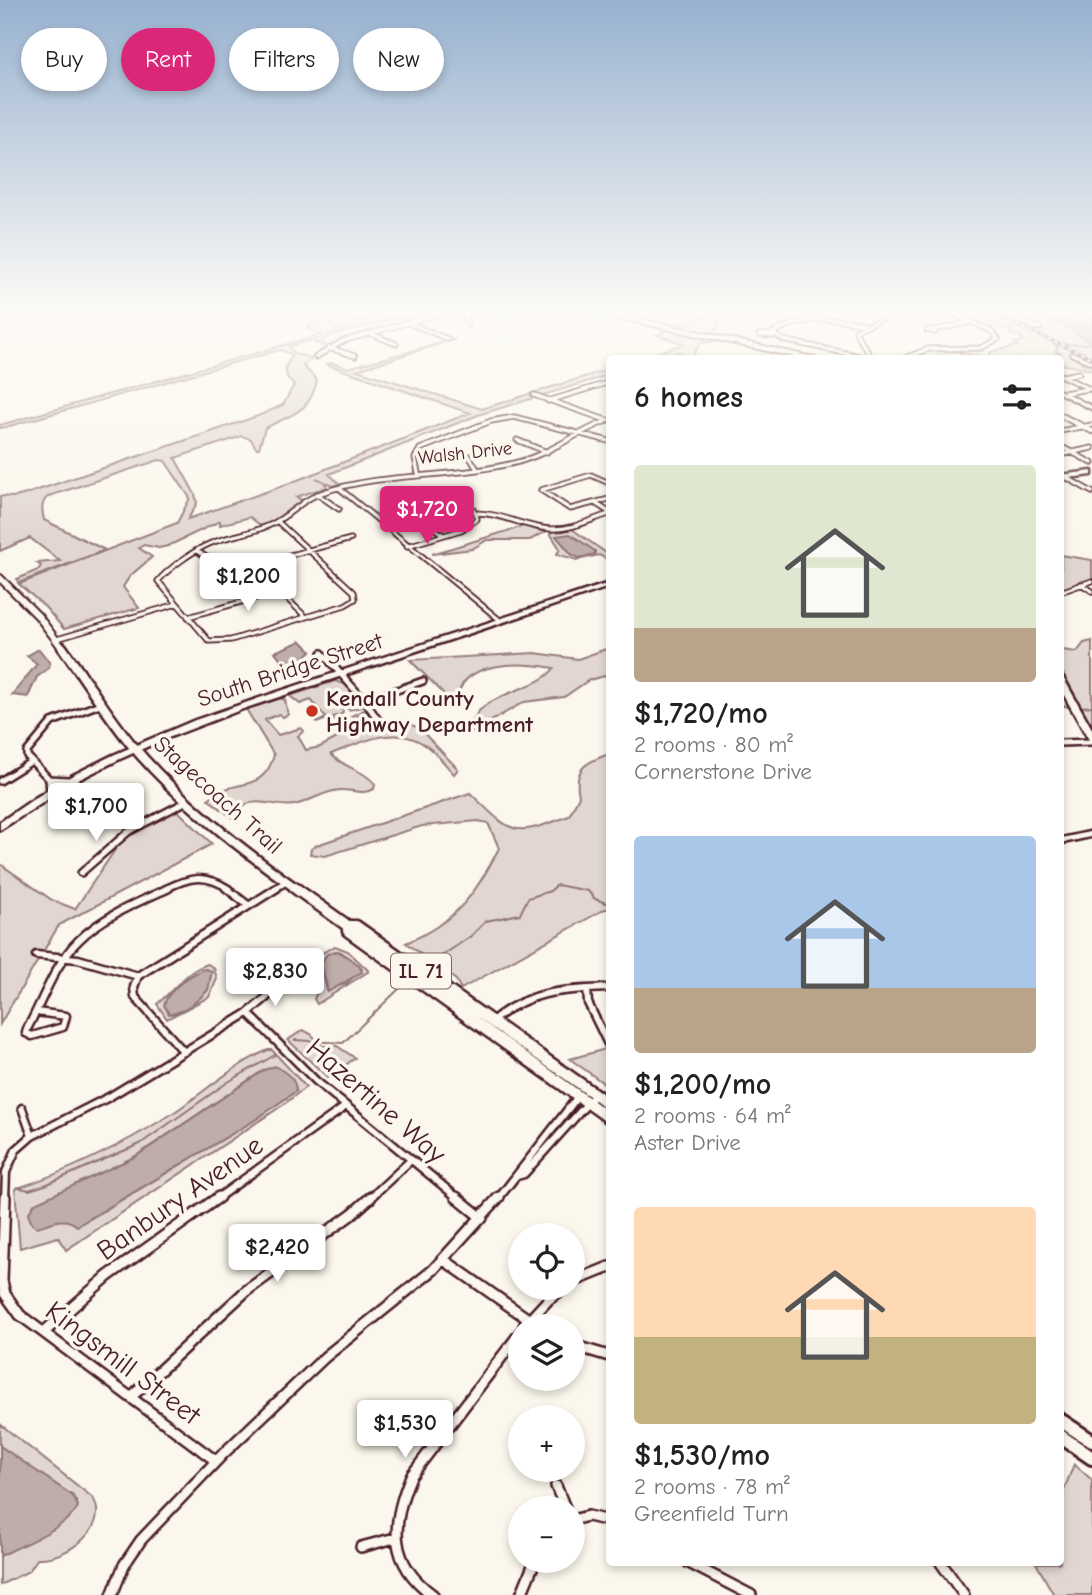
<!DOCTYPE html>
<meta charset="utf-8">
<style>
:root{--surface:#fff;--page:#f6f6f6;--text:#222;--muted:#767676;--accent:#db2777}
body{margin:0;font-family:"Comic Neue",sans-serif;background:var(--page);color:var(--text);height:100vh;display:flex;flex-direction:column;font-size:26px;white-space:nowrap}
*{box-sizing:border-box;margin:0}
p{font-size:23px;color:var(--muted)}
.icon{flex:none;width:38px;height:38px;fill:none;stroke:currentColor;stroke-width:2;stroke-linecap:round;stroke-linejoin:round}
.map{position:relative;flex:1;overflow:hidden}
.side{position:absolute;left:606px;top:355px;width:458px;height:1211px;display:flex;flex-direction:column;background:var(--surface);border-radius:7px;box-shadow:0 4px 10px #0003}
.side>*{flex:none}
.top-card{position:absolute;left:21px;top:28px;width:480px;height:63px;display:flex;gap:14px}
.fabs{position:absolute;left:508px;top:1223px;display:grid;gap:14px}
.fabs a{display:grid;place-items:center;width:77px;height:77px;border-radius:50%;background:var(--surface);box-shadow:0 4px 10px #0003;font-size:35px}
.price{position:absolute;translate:-50% -60px;padding:0 16px;border-radius:7px;background:#fff;color:#222;font-size:23px;line-height:46px;filter:drop-shadow(0 2px 4px #0008)}
.price::after{content:'';position:absolute;left:50%;top:42px;width:21px;height:16px;margin-left:-10px;background:inherit;clip-path:polygon(0 0,100% 0,50% 100%)}
.price.selected{background:var(--accent);color:#fff}
ul{padding:0;list-style:none}
li{display:grid;align-content:center;gap:14px;height:371px;padding:0 28px}
li span{display:grid;place-items:center;height:217px;border-radius:7px;color:#555}
li>.icon{margin-inline-start:auto}
span .icon{width:126px;height:126px;fill:#fffc;stroke-width:1}
li b{font-size:30px}
h2{display:flex;justify-content:space-between;align-items:center;height:84px;padding:0 28px;font-size:30px}
.tag{padding:0 24px;border-radius:32px;background:var(--surface);box-shadow:0 4px 10px #0003;font-size:24px;line-height:63px}
.tag.selected{background:var(--accent);color:#fff}
.map>svg:first-child{display:block}
.green{fill:#e2d7d0;stroke:#967b7e;stroke-width:2;fill-rule:evenodd}
.water{fill:#bfadaa;stroke:#907477;stroke-width:2}
.lines{fill:none;stroke-linecap:round;stroke-linejoin:round}
.stream{stroke:#907477;stroke-width:2}
.street-far3-casing{stroke:#4a1f2b;stroke-width:7}
.street-far2-casing{stroke:#4a1f2b;stroke-width:10}
.street-far1-casing{stroke:#4a1f2b;stroke-width:11}
.street-casing{stroke:#4a1f2b;stroke-width:14}
.secondary-casing{stroke:#4a1f2b;stroke-width:8}
.primary-far3-casing{stroke:#4a1f2b;stroke-width:10}
.primary-far2-casing{stroke:#4a1f2b;stroke-width:13}
.primary-far1-casing{stroke:#4a1f2b;stroke-width:15}
.primary-casing{stroke:#4a1f2b;stroke-width:18}
.highway-casing{stroke:#4a1f2b;stroke-width:5}
.street-far3{stroke:#fbf7ec;stroke-width:3.5}
.street-far2{stroke:#fbf7ec;stroke-width:5}
.street-far1{stroke:#fbf7ec;stroke-width:6}
.street{stroke:#fbf7ec;stroke-width:9}
.secondary{stroke:#fbf7ec;stroke-width:4.5}
.primary-far3{stroke:#fbf7ec;stroke-width:6}
.primary-far2{stroke:#fbf7ec;stroke-width:8}
.primary-far1{stroke:#fbf7ec;stroke-width:10}
.primary{stroke:#fbf7ec;stroke-width:12}
.highway{fill:#fbf7ec;fill-rule:evenodd}
.rail-casing{stroke:#4a1f2b;stroke-width:3.5}
.rail{stroke:#fbf7ec;stroke-width:2;stroke-dasharray:3.5;stroke-linecap:butt}
.poi-dot{fill:#c8321e;stroke:#fbf7ec;stroke-width:2.5}
.labels{text-anchor:middle;dominant-baseline:central;stroke-width:7;stroke-linejoin:round;paint-order:stroke}
.far-street-label{font-size:19px;fill:#4a1f2b;stroke:#fbf7ec}
.shield{fill:#fbf7ec;stroke:#7f6065;stroke-width:2}
.shield-label{font-size:21px;font-weight:bold;fill:#4a1f2b}
.street-label{font-size:23px;fill:#4a1f2b;stroke:#fbf7ec}
.poi-label{font-size:23px;font-weight:bold;fill:#4a1f2b;stroke:#fbf7ec;text-anchor:start}
.near-street-label{font-size:28px;fill:#4a1f2b;stroke:#fbf7ec}
</style>
<div class="map">
<svg width="1092" height="1595" viewBox="0 0 1092 1595">
<rect width="100%" height="100%" fill="#fbf7ec"/>
<filter id="ink" filterUnits="userSpaceOnUse"><feTurbulence type="fractalNoise" baseFrequency=".0143" numOctaves="2"/><feDisplacementMap in="SourceGraphic" scale="14" xChannelSelector="R" yChannelSelector="G"/><feConvolveMatrix kernelMatrix="1 2 1 2 8 2 1 2 1" color-interpolation-filters="sRGB"/></filter>
<g filter="url(#ink)">
<path class="green" d="M322 314 341 315 331 322 337 330 347 326 351 321C373 319 393 314 415 314L331 335 322 341 325 346 315 343 317 339 289 346 295 354 312 358 303 366 317 380C310 413 292 414 265 428L259 448H256L251 439 242 436 175 458 195 494 197 503 188 519 277 488 470 413 325 364 332 363 348 368 456 339 357 370 482 409 609 369V375L478 415 329 474 340 484 333 486 316 478 323 481 327 487 296 497 302 500 268 525 262 527 250 517 220 525V521L168 546 159 548 144 545 139 548 152 557 130 576 123 587 139 608 64 629 45 607 19 584 177 523 190 498 165 461 159 460 49 496C40 502 42 511 44 520L105 550 18 583 17 579 38 570 41 566 37 563 60 561 30 538 0 551V496L15 497 26 494 258 416 283 405 294 385 288 379 285 368 292 355 282 350 272 352 6 427 0 428V425L320 335 307 328Z
M707 314H734L718 321V327L711 334 662 324 690 323Z
M973 314C1025 314 1047 311 1092 343V357L1005 321 1082 355 1070 354 1089 361 1082 363 1092 366V370L1061 364 1060 359H1056L1059 356 1047 359H933L938 355 951 358 961 355 960 353 985 356 991 355 990 352 1018 346 1015 343 1023 341 1020 336 1010 334 1012 331 1000 328Z
M669 329 776 351 778 354 717 341 700 343 691 359H676L682 354 678 352 655 359H639L684 344 657 335Z
M524 526 545 532 530 540H487L472 549 432 554Z
M569 527 609 555V560L599 555 577 560 557 554 560 549 550 533Z
M1061 555 1092 560V579L1061 590Z
M1092 641V726L1061 670V650L1077 652 1084 643Z
M609 648V675L589 680 564 697 524 702 472 732C468 693 538 693 554 668 525 662 458 659 458 701L452 702 410 660 535 653 578 659Z
M335 681 348 685 363 704 362 707 349 710 341 704 338 705 343 711 342 714 316 723 326 718 311 700 300 704 290 696Z
M280 698 285 700 288 715 283 717 279 714 265 720 278 735 301 728 304 731 298 736 306 750 320 747 341 736 342 732 334 729 328 722 342 717 357 736 371 731 359 716 353 718 351 716 364 710 382 729 407 723 419 728 458 769 454 774C444 764 435 750 422 743 393 725 360 743 331 754 343 768 363 769 375 784L374 789C363 795 354 790 341 790 325 790 310 802 294 805 275 809 245 789 234 819L208 799C234 777 263 795 274 755L246 709Z
M609 754V909H605L461 989 456 980 406 943C455 922 475 896 499 848L488 823 478 821 422 826 325 856 310 854 311 849 317 845 470 793C513 834 511 838 569 816L579 796C573 768 586 762 609 754Z
M177 810 212 844 59 925 0 1024V864L52 900 75 909 121 841 141 828Z
M335 946 348 951 369 971 317 1004 314 999 321 983 314 961 320 954ZM334 951 341 952 362 969 347 983 327 991 321 963Z
M208 964 214 968 217 979 209 997 167 1019 157 1004C173 991 187 970 208 964Z
M303 1030 311 1034 322 1046H337L355 1058 328 1078 288 1040Z
M609 1048V1087L570 1059Z
M268 1050H272L306 1087 283 1105 66 1250 58 1237 20 1248 15 1189C69 1171 122 1145 170 1115 202 1094 233 1065 268 1050ZM264 1070 296 1091 255 1120 90 1219 62 1220 59 1193 134 1157Z
M0 1424 93 1498C111 1528 65 1560 38 1558L29 1571 0 1585V1556L51 1530 76 1501 0 1446Z
M1074 1464 1092 1480V1595H1054L1036 1563H1060L1061 1498Z"/>
<path class="water" d="M1035 314H1092V343L1062 325Z
M570 534 595 551V554L579 558 572 555 556 536Z
M301 641 311 651 292 669 288 668 275 652Z
M39 649 50 663 49 668 37 677 28 697 12 695 37 664 27 656Z
M338 951 359 965 362 972 328 992 321 963 327 954Z
M205 969 212 971 208 990C199 1000 182 1014 169 1014L164 1005C168 990 190 974 205 969Z
M275 1066C285 1072 296 1078 296 1091L255 1120 77 1226C65 1215 51 1223 37 1227L32 1224 28 1214 35 1203 135 1157 264 1070Z
M0 1446 73 1496 78 1506C72 1525 18 1547 0 1556Z"/>
<g class="lines">
<path class="stream" d="M1063 344H1092
M1041 359 1061 353 1055 351 1058 348 1053 343
M1060 705 1069 707
M1082 707 1092 706
M430 964 471 936 486 921 520 914 528 898 550 891 557 885 588 891 595 899 609 904
M295 1040 343 1043 403 985
M17 1187 29 1190 45 1185 140 1144 228 1082 275 1055"/>
<g class="street-far3-casing">
<path id="street-far3" d="M464 314 467 324
M1000 314 1040 328 1031 327
M406 322 448 339
M864 324C832 316 801 317 772 333L783 340 874 359
M932 329 935 332 927 330Z
M934 330 968 323
M369 333 396 344
M772 334 759 335 774 336
M329 348 355 356
M1072 354 1092 362
M316 357 343 341 438 314
M869 358C869 346 856 341 856 330L894 314
M902 359 928 349 981 348 998 339 990 330 953 314
M1060 375 1092 390
M1063 376 1079 373
M1060 392 1092 408
M1064 393 1088 389
M534 395 606 420
M548 401 607 383
M1060 431 1092 425
M517 440 547 452
M1060 446 1092 463
M1060 455 1092 448
M469 456 477 469
M418 473 415 458 420 449 491 421 514 417 609 441
M1060 474 1092 492
M609 483 591 475 541 490 570 509 609 499
M339 488 501 621
M317 494 339 509
M595 503 609 512
M476 513C503 513 525 528 551 529 571 530 590 520 609 514
M277 521 354 592 355 599 345 605 231 640 209 641 158 581C169 568 193 551 209 544 229 535 251 534 270 525 290 516 303 498 324 492 388 471 454 479 518 462 551 453 577 432 609 420
M443 535 413 511 411 506C434 496 460 490 476 513
M407 546 461 530 477 519 476 513
M197 551 223 568 234 570 351 539
M1081 584 1092 591
M1060 592 1092 581
M188 617 273 593 284 596 306 617
M57 639 177 604"/>
</g>
<g class="street-far2-casing">
<path id="street-far2" d="M322 653 365 701 383 727
M365 701 423 681
M1060 743 1092 742
M49 779 69 780
M0 781 32 761
M50 791 49 779 27 756V752L52 722 100 704
M1060 841 1092 834
M81 873 128 832 187 801
M165 889C190 877 205 873 229 889
M274 889 286 882"/>
</g>
<g class="street-far1-casing">
<path id="street-far1" d="M226 888 248 905
M36 955 78 959 138 976
M587 989 588 1003 609 1046
M36 1012 66 1016 63 1027 32 1036 26 1033 27 1029C43 1000 55 963 79 940 103 916 139 902 169 888
M248 1013 316 1081 459 1199
M492 1021C530 990 562 990 609 988
M184 1052 135 997 134 987 138 976 277 888
M22 1108 32 1136
M517 1176 524 1174 595 1095
M5 1199 6 1172 16 1150 32 1136 109 1097 248 1013 267 997 274 980
M216 1199 346 1106
M369 1199 411 1160
M498 1199 579 1095"/>
</g>
<g class="street-casing">
<path id="street" d="M5 1197 2 1281 5 1294 20 1315 216 1461
M456 1197 482 1218
M444 1260 538 1326
M572 1282 609 1267
M524 1326 548 1300 564 1288
M44 1332 108 1276 219 1197
M572 1345 609 1356
M131 1397 246 1291 352 1214 371 1197
M556 1486 565 1508
M572 1520 588 1516 609 1521
M361 1547 395 1538
M689 1563 751 1595
M941 1563 964 1595
M112 1595 124 1565 141 1540 224 1453 325 1357 433 1270 499 1197
M433 1595C388 1563 391 1523 411 1476L520 1333
M521 1595 535 1561"/>
</g>
<g class="secondary-casing">
<path id="secondary" d="M609 314 813 359
M1060 415 1092 431"/>
</g>
<g class="primary-far3-casing">
<path id="primary-far3" d="M0 578 38 616 63 649"/>
</g>
<g class="primary-far2-casing">
<path id="primary-far2" d="M62 647C85 679 106 713 131 744 178 800 238 847 297 889
M1060 680 1092 737"/>
</g>
<g class="primary-far1-casing">
<path id="primary-far1" d="M295 888 348 926H356L609 1104
M348 926V931L609 1118"/>
</g>
<g class="primary-casing">
<path id="primary" d="M1060 1420 1092 1441
M1060 1436 1092 1458"/>
</g>
<g class="highway-casing">
<path id="highway" d="M1092 471V475L1060 479V475Z
M609 583V587L243 709 160 741 120 759 80 779 0 830V822L35 798 73 775 113 755 195 720 280 691Z"/>
</g>
<use href="#street-far3" class="street-far3"/>
<use href="#street-far2" class="street-far2"/>
<use href="#street-far1" class="street-far1"/>
<use href="#street" class="street"/>
<use href="#secondary" class="secondary"/>
<use href="#primary-far3" class="primary-far3"/>
<use href="#primary-far2" class="primary-far2"/>
<use href="#primary-far1" class="primary-far1"/>
<use href="#primary" class="primary"/>
<use href="#highway" class="highway"/>
<g class="rail-casing">
<path id="rail" d="M990 314 1092 358"/>
</g>
<use href="#rail" class="rail"/>
</g>
</g>
<linearGradient id="sky" x2="0" y2="1"><stop stop-color="#97b1cf"/><stop offset="0.58" stop-color="#fdfbf6"/><stop offset="1" stop-color="#fdfbf6" stop-opacity="0"/></linearGradient>
<rect width="1092" height="538" fill="url(#sky)"/>
<circle class="poi-dot" cx="312" cy="711" r="7"/>
<g class="labels">
<g class="far-street-label">
<text transform="translate(465 453) rotate(-6)">Walsh Drive</text>
</g>
<rect class="shield" x="391" y="953.5" width="60" height="35" rx="5"/>
<g class="shield-label">
<text x="421" y="971">IL 71</text>
</g>
<g class="street-label">
<text transform="translate(290 670) rotate(-18)">South Bridge Street</text>
<text transform="translate(218 795) rotate(42)">Stagecoach Trail</text>
</g>
<g class="poi-label">
<text x="326" y="698">Kendall County<tspan x="326" dy="26">Highway Department</tspan></text>
</g>
<g class="near-street-label">
<text transform="translate(376 1101) rotate(41)">Hazertine Way</text>
<text transform="translate(180 1198) rotate(-35)">Banbury Avenue</text>
<text transform="translate(123 1363) rotate(37)">Kingsmill Street</text>
</g>
</g>
</svg>
<div class="fabs">
<a><svg class="icon" aria-label="locate" viewBox="0 0 24 24"><circle cx="12" cy="12" r="6"/><path d="M12 2v4M12 18v4M2 12h4M18 12h4"/></svg></a>
<a><svg class="icon" aria-label="layers" viewBox="0 0 24 24"><path d="M12 4l9 5-9 5-9-5zM3 14l9 5 9-5"/></svg></a>
<a>+</a>
<a>−</a>
</div>
<b class="price selected" style="left:427px;top:546px">$1,720</b>
<b class="price" style="left:248px;top:613px">$1,200</b>
<b class="price" style="left:96px;top:843px">$1,700</b>
<b class="price" style="left:275px;top:1008px">$2,830</b>
<b class="price" style="left:277px;top:1284px">$2,420</b>
<b class="price" style="left:405px;top:1460px">$1,530</b>
<div class="top-card">
<a class="tag">Buy</a>
<a class="tag selected">Rent</a>
<a class="tag">Filters</a>
<a class="tag">New</a>
</div>
<section class="side">
<h2>6 homes<svg class="icon" aria-label="filters" viewBox="0 0 24 24"><path d="M4 7h16M4 17h16"/><circle cx="9" cy="7" r="2"/><circle cx="15" cy="17" r="2"/></svg></h2>
<ul>
<li><span style="background:linear-gradient(#dfe7d0 75%,#b9a48a 0)"><svg class="icon" aria-label="home" viewBox="0 0 24 24"><path d="M3 11l9-7 9 7M6 9v11h12V9"/></svg></span><div><b>$1,720/mo</b><p>2 rooms · 80 m²</p><p>Cornerstone Drive</p></div></li>
<li><span style="background:linear-gradient(#a9c7e8 70%,#b9a48a 0)"><svg class="icon" aria-label="home" viewBox="0 0 24 24"><path d="M3 11l9-7 9 7M6 9v11h12V9"/></svg></span><div><b>$1,200/mo</b><p>2 rooms · 64 m²</p><p>Aster Drive</p></div></li>
<li><span style="background:linear-gradient(#ffd9b3 60%,#c2b280 0)"><svg class="icon" aria-label="home" viewBox="0 0 24 24"><path d="M3 11l9-7 9 7M6 9v11h12V9"/></svg></span><div><b>$1,530/mo</b><p>2 rooms · 78 m²</p><p>Greenfield Turn</p></div></li>
</ul>
</section>
</div>
